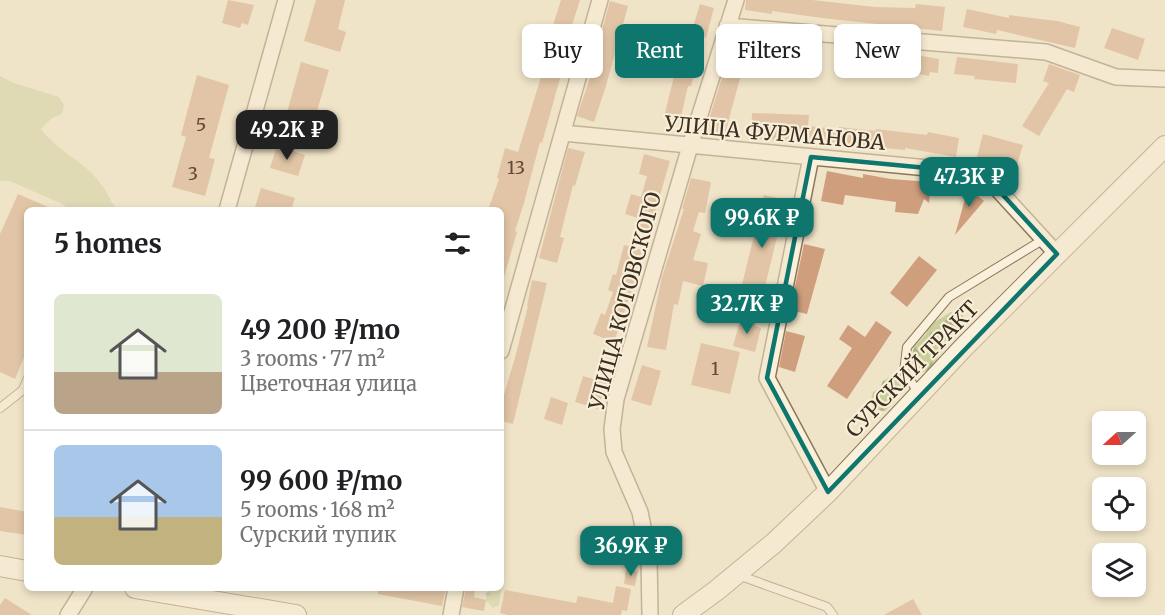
<!DOCTYPE html>
<meta charset="utf-8">
<style>
:root{--surface:#fff;--page:#f6f6f6;--text:#202124;--muted:#757577;--line:#e0e0e0;--accent:#0f766e}
body{margin:0;font-family:Merriweather,serif;background:var(--page);color:var(--text);height:100vh;display:flex;flex-direction:column;font-size:22px;white-space:nowrap}
*{box-sizing:border-box;margin:0}
p{font-size:20px;color:var(--muted)}
.icon{flex:none;width:33px;height:33px;fill:none;stroke:currentColor;stroke-width:2;stroke-linecap:round;stroke-linejoin:round}
.map{position:relative;flex:1;overflow:hidden}
.sheet{position:absolute;left:24px;top:207px;width:480px;height:384px;display:flex;flex-direction:column;background:var(--surface);border-radius:9px;box-shadow:0 3px 9px #0003}
.sheet>*{flex:none}
.top-card{position:absolute;left:522px;top:24px;width:552px;height:54px;display:flex;gap:12px}
.needle{width:39px;rotate:249deg}
.tools{position:absolute;left:1092px;top:411px;display:grid;gap:12px}
.tools a{display:grid;place-items:center;width:54px;height:54px;border-radius:9px;background:var(--surface);box-shadow:0 3px 9px #0003;font-size:30px}
.price{position:absolute;translate:-50% -51px;padding:0 14px;border-radius:12px;background:var(--accent);color:#fff;font-size:20px;line-height:39px;filter:drop-shadow(0 2px 3px #0008)}
.price::after{content:'';position:absolute;left:50%;top:36px;width:18px;height:14px;margin-left:-9px;background:inherit;clip-path:polygon(0 0,100% 0,50% 100%)}
.price.selected{background:#222;color:#fff}
ul{padding:0;list-style:none}
li{display:flex;align-items:center;gap:18px;height:150px;padding:0 30px}
li+li{border-top:2px solid var(--line)}
li span{display:grid;place-items:center;flex:none;width:168px;height:120px;border-radius:9px;color:#555}
li>.icon{margin-inline-start:auto}
span .icon{width:72px;height:72px;fill:#fffc;stroke-width:1}
li b{font-size:26px}
h2{display:flex;justify-content:space-between;align-items:center;height:72px;padding:0 30px;font-size:26px}
.tag{padding:0 21px;border-radius:9px;background:var(--surface);box-shadow:0 3px 9px #0003;font-size:21px;line-height:54px}
.tag.selected{background:var(--accent);color:#fff}
.map>svg:first-child{display:block}
.green{fill:#c9cf9b}
.forest{fill:url(#forest-firs)}
.building{fill:#cf9f7d}
.lines{fill:none;stroke-linecap:round;stroke-linejoin:round}
.service-casing{stroke:#8d765c;stroke-width:10}
.minor-casing{stroke:#8d765c;stroke-width:18}
.tertiary-casing{stroke:#8d765c;stroke-width:22}
.service{stroke:#faf1dc;stroke-width:8}
.minor{stroke:#faf1dc;stroke-width:15}
.tertiary{stroke:#faf1dc;stroke-width:20}
.marked{fill:none;stroke:#0f766e;stroke-width:4.5;stroke-linejoin:round}
.labels{text-anchor:middle;dominant-baseline:central;stroke-width:4.5;stroke-linejoin:round;paint-order:stroke}
.number-label{font-size:18px;fill:#624a37}
.street-label{font-size:21px;fill:#3d2e20;stroke:#f7eed8}
</style>
<div class="map">
<svg width="1165" height="615" viewBox="0 0 1165 615">
<defs>
<pattern id="forest-firs" width="22" height="20" patternUnits="userSpaceOnUse" patternTransform="scale(1.5)"><rect width="22" height="20" fill="#c9cf9b"/><path d="M5 1l3.5 6h-7zM16 11l3.5 6h-7z" fill="#aeb285"/></pattern>
</defs>
<rect width="100%" height="100%" fill="#f0e4c8"/>
<path class="green" d="M0 76 14 83 59 97 64 105 62 114 52 118 41 129C58 152 88 163 103 187 110 196 109 201 118 210H71L60 203 21 186 9 181H0Z"/>
<path class="forest" d="M951 312 963 315 964 326 940 354 930 371 918 372 910 369 914 346 926 334 929 325Z
M893 375 904 384C899 396 894 403 885 411L875 410 870 403 873 392 880 388 883 381Z
M501 584 504 585 501 591 499 605 493 608 486 601V594L490 588H501Z"/>
<path class="building" d="M228 0 254 5 248 25 242 23 240 28 222 23Z
M316 0H345L338 29 346 32 340 52 304 41Z
M561 0H580L571 28H574L542 143 540 142 524 203 515 231 517 232 504 277H501V210H488L499 179 497 178 505 148 518 152 548 54 544 53Z
M746 0H812L875 7 915 8 916 4 945 7 942 31 822 18 772 11V14L745 10Z
M610 1 628 6 606 86 594 122 577 116 591 75 590 74Z
M700 4 714 8 706 38 704 37 691 86H688L680 121 664 117 681 48 686 50Z
M967 9 1009 18V15L1057 21 1080 27 1075 48 997 30 996 34 963 27Z
M1112 28 1145 39 1138 60 1104 48Z
M765 40 819 43 816 63 789 59V62L764 60Z
M854 47 900 52 939 59 938 73 930 72 929 76 888 68 887 77 851 73Z
M729 55 745 60 724 137 705 132Z
M957 57 1018 64 1016 83 974 79 975 76 954 74Z
M301 62 329 70 310 135 283 127Z
M1049 64 1080 75 1074 92 1067 89 1039 136 1022 126 1049 83 1043 81Z
M197 75 229 85 209 158 215 159 205 196 172 187 186 137 181 135Z
M752 113 809 115 808 126 838 129 839 127 876 131V129L927 135 928 132 959 138 956 157 905 148V150L791 139V141L751 138Z
M983 134 1023 145 1016 168 977 157Z
M277 146 305 155 298 176 270 168Z
M568 148 585 152 575 186 573 185 560 237 564 238 557 263 539 258Z
M644 154 670 161 648 236 636 232 641 219 625 214 631 194 641 197 647 176 639 174Z
M827 171 863 178V174L891 179 931 182 929 203 924 199 918 214 895 212 896 202 845 195 843 205 821 201Z
M691 178 711 182 705 213 699 212 693 231 701 234 693 260 708 263 703 286 683 281 678 305 674 304 666 350 647 347 662 277 684 209H682Z
M261 188 295 198 291 210H264L255 207Z
M968 188 984 201 955 235Z
M18 194 55 210H27V350L15 379 0 372V234Z
M764 195 786 200 761 303 739 297Z
M804 244 825 249 807 314 790 310Z
M624 245 642 250 633 280 635 281 614 342 593 334 601 313 605 315 613 292 608 290 613 274 616 275Z
M919 256 937 270 907 307 890 293Z
M532 280 547 283 513 424 501 421V394L504 395 516 354 528 306H527Z
M741 318 756 322 755 326 761 328 755 352 733 346Z
M876 321 892 332 847 399 827 386 852 348 839 339 848 325 865 337Z
M786 331 805 336 795 372 779 367Z
M701 343 740 352 730 394 691 385Z
M642 365 661 371 651 406 631 400Z
M583 376 606 383 598 409 575 402Z
M551 397 568 403 562 425 544 419Z
M0 507 27 512V535L0 531Z
M626 569 638 571 635 586 624 584Z
M616 586 631 589 627 611 622 610 621 615H508L500 613 505 590 576 603 578 596 613 603Z
M378 588H446L442 606 378 594Z
M466 589 475 591 474 597 486 600 484 611 462 607Z
M5 598 32 615H0V605Z
M913 599 922 615H884Z"/>
<g class="lines">
<g class="service-casing">
<path id="service" d="M919 393 904 372 907 347 949 297 1044 239
M0 408 23 390 27 380
M738 575 827 607 833 615"/>
</g>
<g class="minor-casing">
<path id="minor" d="M727 26 1046 52 1116 77 1165 79
M563 133 959 171 991 182 1057 254
M811 157 767 378 828 492
M227 210 286 0
M501 351 600 0
M68 615 85 588
M451 615 456 588
M650 615 649 557 640 512 614 452 612 429 616 399 690 146 736 0"/>
</g>
<g class="tertiary-casing">
<path id="tertiary" d="M0 566 27 571
M135 588 296 615
M683 615 717 590 774 543 828 492 964 347 1165 146"/>
</g>
<use href="#service" class="service"/>
<use href="#minor" class="minor"/>
<use href="#tertiary" class="tertiary"/>
</g>
<path d="M0 0H1165V615H0ZM811 157 959 171 991 182 1057 254 828 492 767 378Z" fill="#f0e4c8" fill-opacity=".55" fill-rule="evenodd"/>
<path class="marked" d="M811 157 959 171 991 182 1057 254 828 492 767 378Z"/>
<g class="labels">
<g class="number-label">
<text x="201" y="124">5</text>
<text x="516" y="167">13</text>
<text x="193" y="173">3</text>
<text x="715" y="368">1</text>
</g>
<g class="street-label">
<text transform="translate(775 133) rotate(5)">УЛИЦА ФУРМАНОВА</text>
<text transform="translate(625 301) rotate(-75)">УЛИЦА КОТОВСКОГО</text>
<text transform="translate(912 369) rotate(-46)">СУРСКИЙ ТРАКТ</text>
</g>
</g>
</svg>
<div class="tools">
<a><svg class="needle" viewBox="-14 -14 28 28"><path d="M0-13l5 13h-10z" fill="#e53935"/><path d="M0 13l5-13h-10z" fill="#757577"/></svg></a>
<a><svg class="icon" aria-label="locate" viewBox="0 0 24 24"><circle cx="12" cy="12" r="6"/><path d="M12 2v4M12 18v4M2 12h4M18 12h4"/></svg></a>
<a><svg class="icon" aria-label="layers" viewBox="0 0 24 24"><path d="M12 4l9 5-9 5-9-5zM3 14l9 5 9-5"/></svg></a>
</div>
<b class="price selected" style="left:287px;top:161px">49.2K ₽</b>
<b class="price" style="left:969px;top:208px">47.3K ₽</b>
<b class="price" style="left:762px;top:249px">99.6K ₽</b>
<b class="price" style="left:747px;top:335px">32.7K ₽</b>
<b class="price" style="left:631px;top:577px">36.9K ₽</b>
<div class="top-card">
<a class="tag">Buy</a>
<a class="tag selected">Rent</a>
<a class="tag">Filters</a>
<a class="tag">New</a>
</div>
<section class="sheet">
<h2>5 homes<svg class="icon" aria-label="filters" viewBox="0 0 24 24"><path d="M4 7h16M4 17h16"/><circle cx="9" cy="7" r="2"/><circle cx="15" cy="17" r="2"/></svg></h2>
<ul>
<li><span style="background:linear-gradient(#dfe7d0 65%,#b9a48a 0)"><svg class="icon" aria-label="home" viewBox="0 0 24 24"><path d="M3 11l9-7 9 7M6 9v11h12V9"/></svg></span><div><b>49 200 ₽/mo</b><p>3 rooms · 77 m²</p><p>Цветочная улица</p></div></li>
<li><span style="background:linear-gradient(#a9c7e8 60%,#c2b280 0)"><svg class="icon" aria-label="home" viewBox="0 0 24 24"><path d="M3 11l9-7 9 7M6 9v11h12V9"/></svg></span><div><b>99 600 ₽/mo</b><p>5 rooms · 168 m²</p><p>Сурский тупик</p></div></li>
</ul>
</section>
</div>
